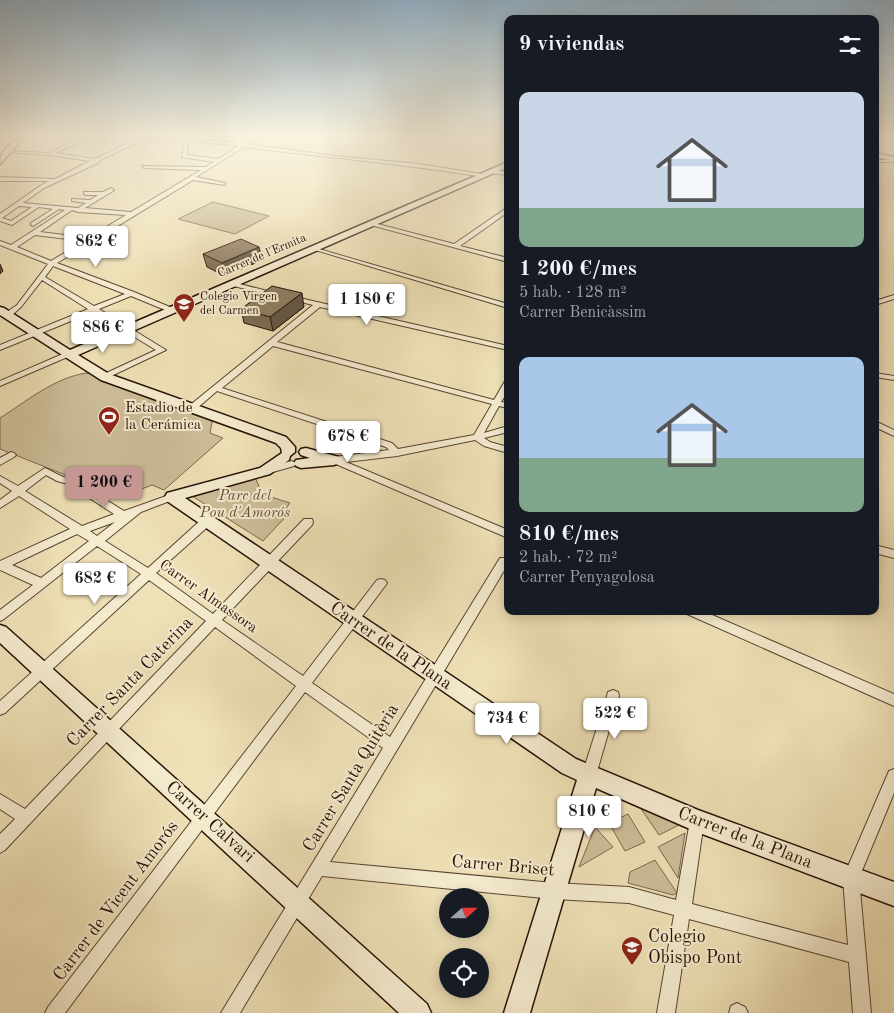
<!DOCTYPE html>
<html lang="es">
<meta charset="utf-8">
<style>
:root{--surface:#171b24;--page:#242831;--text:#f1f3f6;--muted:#9ea1a6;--accent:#c59692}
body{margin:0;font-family:"Old Standard TT",serif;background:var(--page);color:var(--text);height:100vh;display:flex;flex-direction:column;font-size:19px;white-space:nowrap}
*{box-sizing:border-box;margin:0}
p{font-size:16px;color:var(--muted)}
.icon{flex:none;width:28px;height:28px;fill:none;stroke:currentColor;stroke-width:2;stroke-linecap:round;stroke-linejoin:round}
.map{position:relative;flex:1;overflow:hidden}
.drawer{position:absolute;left:504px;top:15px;width:375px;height:600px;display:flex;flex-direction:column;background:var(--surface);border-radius:10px;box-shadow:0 2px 12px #0003}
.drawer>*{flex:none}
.needle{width:32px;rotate:69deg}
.controls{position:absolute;left:439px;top:888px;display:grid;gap:10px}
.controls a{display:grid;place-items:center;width:50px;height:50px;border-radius:50%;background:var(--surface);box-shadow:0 2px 12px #0003;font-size:25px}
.price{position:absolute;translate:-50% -42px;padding:0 11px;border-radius:5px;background:#fff;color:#222;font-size:16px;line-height:32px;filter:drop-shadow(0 1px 2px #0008)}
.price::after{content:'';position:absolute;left:50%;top:30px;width:15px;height:11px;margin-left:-8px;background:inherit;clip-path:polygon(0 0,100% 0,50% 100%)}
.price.current{background:var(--accent);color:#111}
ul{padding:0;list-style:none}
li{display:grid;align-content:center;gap:10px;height:265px;padding:0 15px}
li span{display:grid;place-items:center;height:155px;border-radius:10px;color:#555}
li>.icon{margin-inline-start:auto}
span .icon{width:90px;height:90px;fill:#fffc;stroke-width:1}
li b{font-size:21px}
h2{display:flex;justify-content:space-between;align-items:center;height:60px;padding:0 15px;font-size:21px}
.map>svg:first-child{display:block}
.green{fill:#cdbe99;stroke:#7a6850}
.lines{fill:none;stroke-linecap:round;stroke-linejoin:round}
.street-casing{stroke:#594532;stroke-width:2}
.secondary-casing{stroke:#271106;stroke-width:3}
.street{fill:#f5ecd0;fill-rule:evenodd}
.secondary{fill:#f5ecd0;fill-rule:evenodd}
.wall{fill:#7b6c54;stroke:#271106}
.shaded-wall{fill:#645845;stroke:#271106}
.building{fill:#8f7d62;stroke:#271106}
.labels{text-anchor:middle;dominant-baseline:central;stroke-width:4;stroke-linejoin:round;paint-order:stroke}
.far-street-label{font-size:12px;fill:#271106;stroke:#f5ecd0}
.far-poi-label{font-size:12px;fill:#271106;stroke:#f5ecd0;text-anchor:start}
.poi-label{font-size:15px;fill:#271106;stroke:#f5ecd0;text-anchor:start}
.park-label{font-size:15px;font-style:italic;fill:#614e39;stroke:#f5ecd0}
.street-label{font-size:15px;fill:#271106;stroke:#f5ecd0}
.near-street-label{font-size:18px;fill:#271106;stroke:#f5ecd0}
.near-poi-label{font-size:18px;fill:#271106;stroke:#f5ecd0;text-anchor:start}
</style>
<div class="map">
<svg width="894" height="1013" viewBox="0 0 894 1013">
<rect width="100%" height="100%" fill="#efe1b7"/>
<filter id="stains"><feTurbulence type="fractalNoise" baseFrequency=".004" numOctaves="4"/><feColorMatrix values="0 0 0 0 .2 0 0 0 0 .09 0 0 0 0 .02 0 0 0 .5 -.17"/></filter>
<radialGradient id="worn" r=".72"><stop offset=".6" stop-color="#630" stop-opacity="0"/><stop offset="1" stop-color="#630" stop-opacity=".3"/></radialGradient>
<path class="green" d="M213 202 269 216 235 234 178 219Z
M86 373 97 375 213 417 210 433 223 438 164 490 152 485 121 497 0 449V418C27 401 54 378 86 373Z
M256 479 262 494 290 503 285 510 290 512 263 541 192 496Z
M635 800 683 823 659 835Z
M628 814 645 842 625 851 609 823Z
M595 827 613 847 579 867Z
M685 833 678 878 658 847Z
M655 860 677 893 673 895 628 883 630 872Z"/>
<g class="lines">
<g class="street-casing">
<path id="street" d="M38 135 184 139 185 135H187L189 136V139L242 143 250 138 225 135H260L247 144 336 156 419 164 487 175 484 177C404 164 324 157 244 147L196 177 225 183V185L193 180 57 263 134 292 177 310 170 312 131 296 99 309 166 350 105 379H102V375L156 350 93 312 0 350V345L88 309 42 280 21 307 11 316 4 314 17 305 48 264 0 245V241L11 245 65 210 59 209 33 226 31 225V223L53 209 39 207 12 225 0 221V214L40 186 49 181H0V177L55 179 90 161 50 155 5 152 7 151 49 153 84 137 56 136 23 138 21 137ZM89 138 136 139 95 159 55 153ZM142 140 184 141 182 157 214 162 205 167 142 166 144 168 201 170 131 212 85 208 113 191 114 190 111 188 103 192H84V194L86 195H98L90 200 72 199V201L86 203 78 208 23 203 44 188 100 162V160ZM188 141 239 146 218 159 187 155ZM19 206 32 207 11 221 2 218ZM72 210 78 212 126 215 88 238 40 232ZM35 235 84 241 51 261 17 247ZM53 266 125 294 94 306 45 277Z
M490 135 508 136V138Z
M875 160H894V162H875Z
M490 170 508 172V175L488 173Z
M508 207V212L460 246 508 258V262L367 224 370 222 454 244Z
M312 247 508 304V308L312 249Z
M232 282 279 294 280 295 277 297 230 285V283Z
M894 295V299L875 305V301Z
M291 296 508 346V350L320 307 277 342 494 400 505 381H508V391L501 402 508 403V408L499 406 484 433 508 426V432L484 438 490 442 508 447V453L484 446 475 440 397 456 346 462 508 530V538L331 462 329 460 334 457 389 450 386 447 217 391 195 410H189L188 408 189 406 313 305 289 299V297ZM273 346 492 404 474 435 398 449 392 443 222 388Z
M65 353H71L72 355 0 386V381Z
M875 373 894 376V380L875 377Z
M875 421 894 430V436L875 427Z
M11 452 14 453 16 455 14 457 0 465V458Z
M291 461 294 462 296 464 294 466 266 474 261 471 263 469Z
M45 468 63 477 74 480 124 511 169 495H175L177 497 175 499 141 512 105 541 148 568 203 518H211L212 521 211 524 156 573 213 614 304 519H312L313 522 312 525 222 620 303 676 377 580 381 579 385 580 387 583 385 586 312 683 390 737 500 558H508V564L330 862 554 883 629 887 676 900 690 821 692 816 697 814 702 816 704 821 692 904 848 945 843 878 889 771 894 769V793L859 878 871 1013H853L849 962 689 919 675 1013H657L674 915 629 903 554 899 322 876 240 1013H221L383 748 305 692 65 1013H45L48 1007 296 686 215 627 5 850 0 853V834L15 819 0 809V794L25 809 206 621 149 580 5 713 0 715V701L141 574 97 546 4 619 0 621V610L33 585 0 570V561L70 529 19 496 0 508V500L12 491 0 483V476L18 486ZM46 475 57 481 68 484 114 514 82 526 25 491ZM115 522 97 536 90 531ZM77 534 89 541 41 578 12 565Z
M875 545 894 550V558L875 553Z
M685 611H703L894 694V706L687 614Z
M613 690 618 692 619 696 596 775 594 780 589 782 584 780 582 775 607 696 608 692Z
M737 1003 745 1007 748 1013H729L731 1006Z"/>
</g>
<g class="secondary-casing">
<path id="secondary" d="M17 139 22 140 0 164C0 153 8 145 17 139Z
M875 153 894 157V161L875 157Z
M508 162V167L78 355 109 374 286 437 295 447V452L290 456 289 460 270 474 185 498 576 759 698 810 894 882V906L697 832 596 788 530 1013H504L577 780 562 773 167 501 165 497 167 493 260 468 282 453 281 448 276 443 101 380 0 315V307L4 308 70 350Z
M306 448 339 457 341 460 339 463 334 465 301 468 296 466 294 463 296 460 310 458 301 455 299 452 301 449Z
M0 625 6 627 427 1004 431 1013H399L0 643Z"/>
</g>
<use href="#street" class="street"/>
<use href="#secondary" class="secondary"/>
</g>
<path class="wall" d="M259 247 262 260 225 276 207 267 203 254Z
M304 307 273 331 244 323 241 309Z"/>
<path class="shaded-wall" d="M259 247 262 260 225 276 222 263Z
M0 264 3 271 0 274Z
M302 293 304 307 273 331 270 317Z"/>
<path class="building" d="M241 239 259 247 222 263 203 254Z
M272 286 302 293 270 317 241 309Z"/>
<linearGradient id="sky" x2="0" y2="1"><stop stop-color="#8faabc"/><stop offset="0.49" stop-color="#f8f2df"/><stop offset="1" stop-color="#f8f2df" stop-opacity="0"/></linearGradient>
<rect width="894" height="277" fill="url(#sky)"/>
<defs>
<g id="school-pin" transform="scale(1.125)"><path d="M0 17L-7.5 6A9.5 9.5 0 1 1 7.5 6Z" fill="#8f2418" stroke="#f5ecd0"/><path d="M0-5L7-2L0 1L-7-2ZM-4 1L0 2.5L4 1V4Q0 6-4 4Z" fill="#fff"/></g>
<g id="stadium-pin" transform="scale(1.125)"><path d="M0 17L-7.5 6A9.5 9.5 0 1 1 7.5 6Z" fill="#8f2418" stroke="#f5ecd0"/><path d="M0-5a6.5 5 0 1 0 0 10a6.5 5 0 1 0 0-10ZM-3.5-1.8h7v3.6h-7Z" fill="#fff"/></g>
</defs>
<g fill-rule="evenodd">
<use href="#school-pin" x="184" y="304"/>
<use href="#stadium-pin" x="109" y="417"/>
<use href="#school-pin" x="632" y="947"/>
</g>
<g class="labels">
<g class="far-street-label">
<text transform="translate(262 256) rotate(-23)">Carrer de l'Ermita</text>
</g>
<g class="far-poi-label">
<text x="200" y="297">Colegio Virgen<tspan x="200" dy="14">del Carmen</tspan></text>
</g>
<g class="poi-label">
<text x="125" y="408">Estadio de<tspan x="125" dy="17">la Cerámica</tspan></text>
</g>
<g class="park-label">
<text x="245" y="496">Parc del<tspan x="245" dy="17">Pou d'Amorós</tspan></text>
</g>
<g class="street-label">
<text transform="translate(208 597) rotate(35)">Carrer Almassora</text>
</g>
<g class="near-street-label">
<text transform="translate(391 646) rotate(34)">Carrer de la Plana</text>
<text transform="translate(130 682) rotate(-46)">Carrer Santa Caterina</text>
<text transform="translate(351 778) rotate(-59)">Carrer Santa Quitèria</text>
<text transform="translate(210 822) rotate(42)">Carrer Calvari</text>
<text transform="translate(745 838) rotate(21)">Carrer de la Plana</text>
<text transform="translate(503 866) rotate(5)">Carrer Briset</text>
<text transform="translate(116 901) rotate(-53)">Carrer de Vicent Amorós</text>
</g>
<g class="near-poi-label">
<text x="648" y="937">Colegio<tspan x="648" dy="21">Obispo Pont</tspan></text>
</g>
</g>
<rect width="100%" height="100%" filter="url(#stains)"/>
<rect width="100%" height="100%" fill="url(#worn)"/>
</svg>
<div class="controls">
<a><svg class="needle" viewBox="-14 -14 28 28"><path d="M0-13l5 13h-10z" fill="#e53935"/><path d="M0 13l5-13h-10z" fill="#9ea1a6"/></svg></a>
<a><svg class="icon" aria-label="locate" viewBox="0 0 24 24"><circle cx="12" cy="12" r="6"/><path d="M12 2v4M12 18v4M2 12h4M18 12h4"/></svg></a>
</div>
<b class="price" style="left:96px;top:268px">862 €</b>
<b class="price" style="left:367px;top:326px">1 180 €</b>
<b class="price" style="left:103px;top:354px">886 €</b>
<b class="price" style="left:348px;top:463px">678 €</b>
<b class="price current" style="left:104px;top:509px">1 200 €</b>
<b class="price" style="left:95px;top:605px">682 €</b>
<b class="price" style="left:615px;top:740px">522 €</b>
<b class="price" style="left:507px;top:745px">734 €</b>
<b class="price" style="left:589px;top:838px">810 €</b>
<section class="drawer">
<h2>9 viviendas<svg class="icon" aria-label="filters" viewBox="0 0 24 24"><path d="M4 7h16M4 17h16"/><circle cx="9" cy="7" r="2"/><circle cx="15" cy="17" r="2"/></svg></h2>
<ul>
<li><span style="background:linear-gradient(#c9d6e8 75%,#7fa58c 0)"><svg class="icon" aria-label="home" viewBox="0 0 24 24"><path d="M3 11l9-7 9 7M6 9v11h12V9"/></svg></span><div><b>1 200 €/mes</b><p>5 hab. · 128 m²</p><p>Carrer Benicàssim</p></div></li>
<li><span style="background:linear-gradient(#a9c7e8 65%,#7fa58c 0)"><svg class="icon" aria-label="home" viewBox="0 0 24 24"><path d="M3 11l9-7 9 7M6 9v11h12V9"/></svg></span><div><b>810 €/mes</b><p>2 hab. · 72 m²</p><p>Carrer Penyagolosa</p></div></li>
</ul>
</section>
</div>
